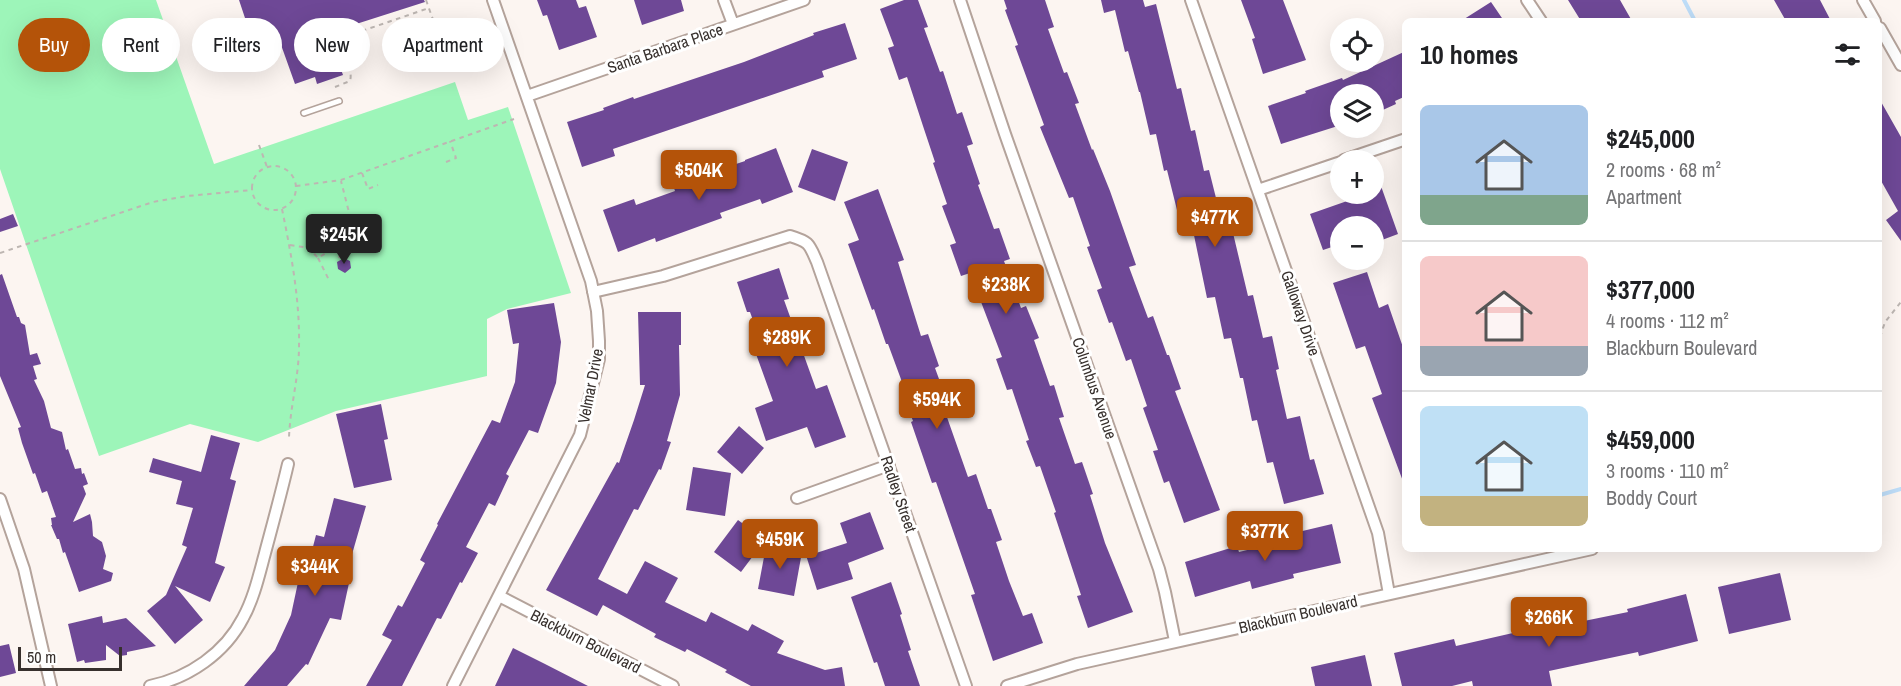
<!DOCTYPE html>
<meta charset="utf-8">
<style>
:root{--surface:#fff;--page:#f6f6f6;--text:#202124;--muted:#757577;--line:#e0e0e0;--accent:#b45309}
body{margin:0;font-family:"Archivo Narrow",sans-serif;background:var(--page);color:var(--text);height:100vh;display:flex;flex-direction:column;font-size:22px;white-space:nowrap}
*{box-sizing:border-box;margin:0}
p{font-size:20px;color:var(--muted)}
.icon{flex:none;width:33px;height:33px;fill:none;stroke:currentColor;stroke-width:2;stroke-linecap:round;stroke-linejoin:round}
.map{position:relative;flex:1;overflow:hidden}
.drawer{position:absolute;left:1402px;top:18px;width:480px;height:534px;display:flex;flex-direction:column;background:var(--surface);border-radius:9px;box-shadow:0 6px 24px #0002}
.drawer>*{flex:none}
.guide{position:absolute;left:18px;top:18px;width:570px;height:54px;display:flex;gap:12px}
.tools{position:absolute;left:1330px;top:18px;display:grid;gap:12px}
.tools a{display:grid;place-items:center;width:54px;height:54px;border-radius:50%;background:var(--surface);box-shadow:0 6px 24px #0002;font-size:30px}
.scale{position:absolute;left:18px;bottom:15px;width:104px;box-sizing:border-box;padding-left:6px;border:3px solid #37302d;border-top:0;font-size:16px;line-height:21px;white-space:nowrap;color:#37302d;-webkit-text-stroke:4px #fff;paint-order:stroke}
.price{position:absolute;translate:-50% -51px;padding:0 14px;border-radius:6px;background:var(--accent);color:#fff;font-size:20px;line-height:39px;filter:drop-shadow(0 2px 3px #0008)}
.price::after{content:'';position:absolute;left:50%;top:36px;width:18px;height:14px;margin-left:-9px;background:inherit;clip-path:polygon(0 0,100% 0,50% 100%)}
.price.current{background:#222;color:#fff}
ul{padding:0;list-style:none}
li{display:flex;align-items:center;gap:18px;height:150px;padding:0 18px}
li+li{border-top:2px solid var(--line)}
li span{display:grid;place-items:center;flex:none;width:168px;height:120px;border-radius:9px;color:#555}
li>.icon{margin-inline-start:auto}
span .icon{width:72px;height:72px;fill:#fffc;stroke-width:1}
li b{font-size:26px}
h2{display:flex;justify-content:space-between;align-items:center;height:72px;padding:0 18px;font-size:26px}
.chip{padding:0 21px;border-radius:27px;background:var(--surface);box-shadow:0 6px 24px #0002;font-size:21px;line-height:54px}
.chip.current{background:var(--accent);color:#fff}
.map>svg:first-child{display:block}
.green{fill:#9df5b9}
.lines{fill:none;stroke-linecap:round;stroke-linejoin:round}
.stream{stroke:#beddf8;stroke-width:4}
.building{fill:#6e4896}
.lane-casing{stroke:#b4a39b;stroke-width:8}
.street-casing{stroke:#b4a39b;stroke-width:14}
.path{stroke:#bdb6b2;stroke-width:2;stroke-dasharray:4.5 4.5;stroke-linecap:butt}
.lane{stroke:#fff;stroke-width:5}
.street{stroke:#fff;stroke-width:10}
.labels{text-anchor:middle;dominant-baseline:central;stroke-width:6;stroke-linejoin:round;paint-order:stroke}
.street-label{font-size:16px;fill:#37302d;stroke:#fff}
</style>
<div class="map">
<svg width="1901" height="686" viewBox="0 0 1901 686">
<rect width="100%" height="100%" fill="#fcf5f1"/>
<path class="green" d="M0 0H156L214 164 455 82 468 120 508 107 571 293 507 309 487 319V376L336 411 258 442 190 424 99 456 0 169Z"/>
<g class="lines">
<path class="stream" d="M1684 0 1695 21
M1880 495 1901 489"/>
</g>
<path class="building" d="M239 0H424L425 2 328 33 343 75 317 84 315 77 295 84 275 28 251 36Z
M537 0H576L579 8 586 6 597 37 559 50 547 15 543 16Z
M634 0H681L684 11 642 25Z
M904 0H918L928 27 924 28 940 72 943 71 957 114 962 112 973 144 967 146 980 184 978 185 994 229 999 228 1010 259 1004 261 1021 308 1026 306 1039 338 1034 340 1050 386 1054 385 1064 417 1059 418 1075 464 1082 462 1093 494 1090 495 1105 543 1133 612 1088 628 1077 596 1081 595 1054 513 1056 512 1040 466 1036 467 1026 441 1029 440 1012 389 1007 390 996 359 1002 357 970 273 961 276 950 245 956 243 942 206 947 204 933 163 935 162 923 126 907 77 899 80 888 48 894 46 880 9Z
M1004 0H1045L1054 27 1048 29 1064 73 1067 72 1079 103 1075 104 1092 150 1093 149 1110 191 1136 265 1129 267 1148 318 1153 316 1167 355H1169L1181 389 1175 391 1220 510 1184 523 1169 481 1164 483 1153 451 1158 450 1143 408 1147 406 1131 359 1126 361 1112 322 1109 323 1097 290 1102 288 1087 247 1090 246 1073 197 1069 198 1040 127 1044 125 1015 46 1018 45 1005 10 1007 9Z
M1101 0H1143L1145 7 1156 4 1177 89 1181 88 1191 131 1195 130 1204 171 1209 170 1220 214 1228 212 1248 296 1253 295 1263 338 1272 336 1279 369 1276 370 1287 419 1300 416 1310 460 1314 459 1324 494 1284 504 1273 462 1267 463 1257 420 1252 421 1243 378H1240L1231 338 1224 339 1215 297 1207 298 1190 216 1179 218 1167 170 1164 171 1156 134 1150 135 1140 92H1139L1128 51 1125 52 1115 10 1104 13Z
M1241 0H1283L1306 60 1263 74 1252 39 1255 38Z
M1568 0H1620L1632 21H1581Z
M1774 0H1820L1831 21H1786Z
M1491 2 1504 21H1461Z
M845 23 857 59 822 71 824 77 613 149 615 156 582 167 567 122 604 110 603 108 633 97 634 99 744 62 814 35 813 33Z
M1406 51V96L1395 101 1396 104 1374 114V94H1341V125L1281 144 1268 106 1306 93 1305 91 1342 78 1343 80Z
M1880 100 1901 137V241L1886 220 1898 211 1880 179Z
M776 148 793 192 762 204 760 199 720 213 722 218 656 242 655 238 618 252 603 210 634 199 636 205 675 191 672 182 704 170 706 174 745 161V160Z
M812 149 848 162 835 201 798 187Z
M1374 172H1376L1398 234 1374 243V226H1341V244L1323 250 1310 214 1350 200 1349 197 1359 194H1374Z
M878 189 904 260 898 262 921 336 928 334 939 366 935 368 947 401 942 403 968 477 976 474 988 509H991L1002 540 996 542 1009 581 1023 616 1032 613 1043 643 993 661 971 595 975 594 936 482 932 483 911 422 913 421 899 384 902 382 888 344H886L874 309 872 310 848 244 859 240 844 202Z
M13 214 18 226 0 232V219Z
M344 258 350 261 351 268 345 273 338 269 337 262Z
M779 268 789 299 784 300 816 389 827 385 846 437 815 448 807 427 766 441 755 408 773 401 756 354 764 351 750 312H747L737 282Z
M1367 272 1379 308 1388 304 1406 356V484H1404L1372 398 1382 394 1365 346 1356 349 1333 283Z
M2 274 17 317H19L21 323 25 325 30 355 37 353 41 364 33 366 37 379 34 380 44 401 51 428 62 432 66 450 68 449 75 469 81 468 82 474 84 473 88 484 83 486 86 494 73 522 90 514 92 522 93 536 102 542 106 556 103 569 113 573 111 581 79 592 65 552 63 553 59 539H57L51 525H52L51 518 56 517 47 491 42 493 35 473 33 474 22 443 18 428 21 427 0 376V275Z
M554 303 561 342 556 383 538 433 529 430 506 474 509 476 495 506 489 503 466 547 478 553 462 583 460 582 441 619 437 618 402 686H366L392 640 382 635 398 605 402 607 425 563 420 560 438 525 437 524 492 420 500 423 515 382 519 343 513 344 507 310Z
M638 312H681V345H679L680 395 667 441 671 442 661 470 659 469 638 510 634 509 598 579 627 594 645 561 678 578 665 602 706 622 711 612 748 631 752 624 784 641 777 653 825 670 842 667 845 686H751L725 672 727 670 687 649 685 652 654 637 656 634 603 605 597 616 546 590 617 462 619 463 634 420 645 385H640Z
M381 404 388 439 384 440 392 480 354 488 336 414Z
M739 426 764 448 742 474 717 452Z
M211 435 240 443 230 479 236 481 215 563 225 567 210 602 175 586 203 620 175 644 147 611 166 595 187 547 182 545 193 508 176 504 182 481 149 472 153 458 201 472Z
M693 467 731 473 725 516 686 510Z
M334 498 366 506 344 582 349 583 341 620 330 618 308 665 306 664 287 686H244L275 650 291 615 300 573 306 574 316 535 324 537Z
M870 512 884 549 848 563 853 579 817 590 805 552 813 554 847 543 840 523Z
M738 520 765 540 741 572 714 552Z
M1332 524 1341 563 1293 574 1294 578 1252 589 1250 581 1195 597 1185 562 1237 546 1239 552 1296 538 1294 533Z
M767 541 773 546 802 552 794 596 758 589Z
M1780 573 1791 620 1729 634 1718 587Z
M891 582 902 614 900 615 911 650 908 651 920 686H885L877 662 874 663 851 597Z
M1686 594 1698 641 1639 656 1638 652 1549 671 1552 686H1473L1472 681 1452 686H1402L1394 653 1454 639 1456 646 1539 627 1540 630 1628 612 1627 609Z
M102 616 103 623 126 618 156 646 127 652V655L120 656 106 645V660L85 663 84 660 77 662 68 624Z
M9 644 16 673 0 677V646Z
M513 648 545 664 588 686H495Z
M1365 655 1372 686H1315L1311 667Z"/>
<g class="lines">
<g class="lane-casing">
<path id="lane" d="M304 113 339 101"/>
</g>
<g class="street-casing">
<path id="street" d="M724 0 733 24
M960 0 1005 134 1159 569 1165 592 1175 641
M1191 0 1378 533 1389 594
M1527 0 1541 21
M1863 0 1875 21
M1880 28 1901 65
M527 96 804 0
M1344 160 1406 139
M1258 190 1341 162
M593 292 663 276 790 236C810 242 809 244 817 262L966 686
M797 498 889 465
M0 499 24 569 51 686
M499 596 673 686
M150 686C189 678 225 653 243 618 254 598 259 575 265 553 273 523 281 494 288 464
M453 686 580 435 599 359V341L597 311 591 281 493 0
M1007 686 1077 664 1592 549"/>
</g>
<path class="path" d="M426 0 442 45
M335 87 350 81C352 74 349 69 348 62 348 52 352 43 356 33L429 8
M259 145 267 167
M446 162 456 158 450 141
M252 188a22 22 0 1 1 44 0a22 22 0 1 1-44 0Z
M362 173 368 189 378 185
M296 186 341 180 514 119
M282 209C291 253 300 300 299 346 299 377 290 407 289 438
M350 237 355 246
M290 245 309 248 318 258 342 243 350 237 353 228 341 181
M333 249 340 258
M0 253 153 202 187 196 252 190
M318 258 329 280
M1880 337 1885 322 1901 302"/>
<use href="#lane" class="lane"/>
<use href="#street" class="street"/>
</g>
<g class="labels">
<g class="street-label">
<text transform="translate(665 48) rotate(-19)">Santa Barbara Place</text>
<text transform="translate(1301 313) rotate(71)">Galloway Drive</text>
<text transform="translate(590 386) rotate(-79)">Velmar Drive</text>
<text transform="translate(1095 388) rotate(71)">Columbus Avenue</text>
<text transform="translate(899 494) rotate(71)">Radley Street</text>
<text transform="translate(1298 614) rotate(-13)">Blackburn Boulevard</text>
<text transform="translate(586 641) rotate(27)">Blackburn Boulevard</text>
</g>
</g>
</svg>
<div class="tools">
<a><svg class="icon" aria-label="locate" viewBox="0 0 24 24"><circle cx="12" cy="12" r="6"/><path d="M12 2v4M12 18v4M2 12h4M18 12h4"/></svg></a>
<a><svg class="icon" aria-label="layers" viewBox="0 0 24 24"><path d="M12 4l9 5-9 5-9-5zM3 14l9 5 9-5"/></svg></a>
<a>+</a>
<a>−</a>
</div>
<div class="scale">50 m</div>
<b class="price" style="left:699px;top:201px">$504K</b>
<b class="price" style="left:1215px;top:248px">$477K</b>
<b class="price current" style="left:344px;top:265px">$245K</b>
<b class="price" style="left:1006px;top:315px">$238K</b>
<b class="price" style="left:787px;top:368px">$289K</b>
<b class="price" style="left:937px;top:430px">$594K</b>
<b class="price" style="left:1265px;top:562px">$377K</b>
<b class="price" style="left:780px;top:570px">$459K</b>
<b class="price" style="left:315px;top:597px">$344K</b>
<b class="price" style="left:1549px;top:648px">$266K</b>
<div class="guide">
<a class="chip current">Buy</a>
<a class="chip">Rent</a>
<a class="chip">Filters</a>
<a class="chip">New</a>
<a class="chip">Apartment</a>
</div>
<section class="drawer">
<h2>10 homes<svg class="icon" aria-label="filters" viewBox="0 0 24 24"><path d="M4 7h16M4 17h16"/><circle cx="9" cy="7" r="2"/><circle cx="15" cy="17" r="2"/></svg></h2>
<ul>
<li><span style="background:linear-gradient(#a9c7e8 75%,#7fa58c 0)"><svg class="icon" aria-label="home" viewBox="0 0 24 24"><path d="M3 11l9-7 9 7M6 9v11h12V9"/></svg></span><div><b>$245,000</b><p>2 rooms · 68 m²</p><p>Apartment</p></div></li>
<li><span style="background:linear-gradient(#f6c9c9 75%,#9aa5b1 0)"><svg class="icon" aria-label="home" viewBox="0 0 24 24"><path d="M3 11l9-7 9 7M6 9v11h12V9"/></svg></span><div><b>$377,000</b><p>4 rooms · 112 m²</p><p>Blackburn Boulevard</p></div></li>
<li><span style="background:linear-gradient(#bfe0f5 75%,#c2b280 0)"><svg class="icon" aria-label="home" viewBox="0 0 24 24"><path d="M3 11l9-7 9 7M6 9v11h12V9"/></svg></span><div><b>$459,000</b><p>3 rooms · 110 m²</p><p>Boddy Court</p></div></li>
</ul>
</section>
</div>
